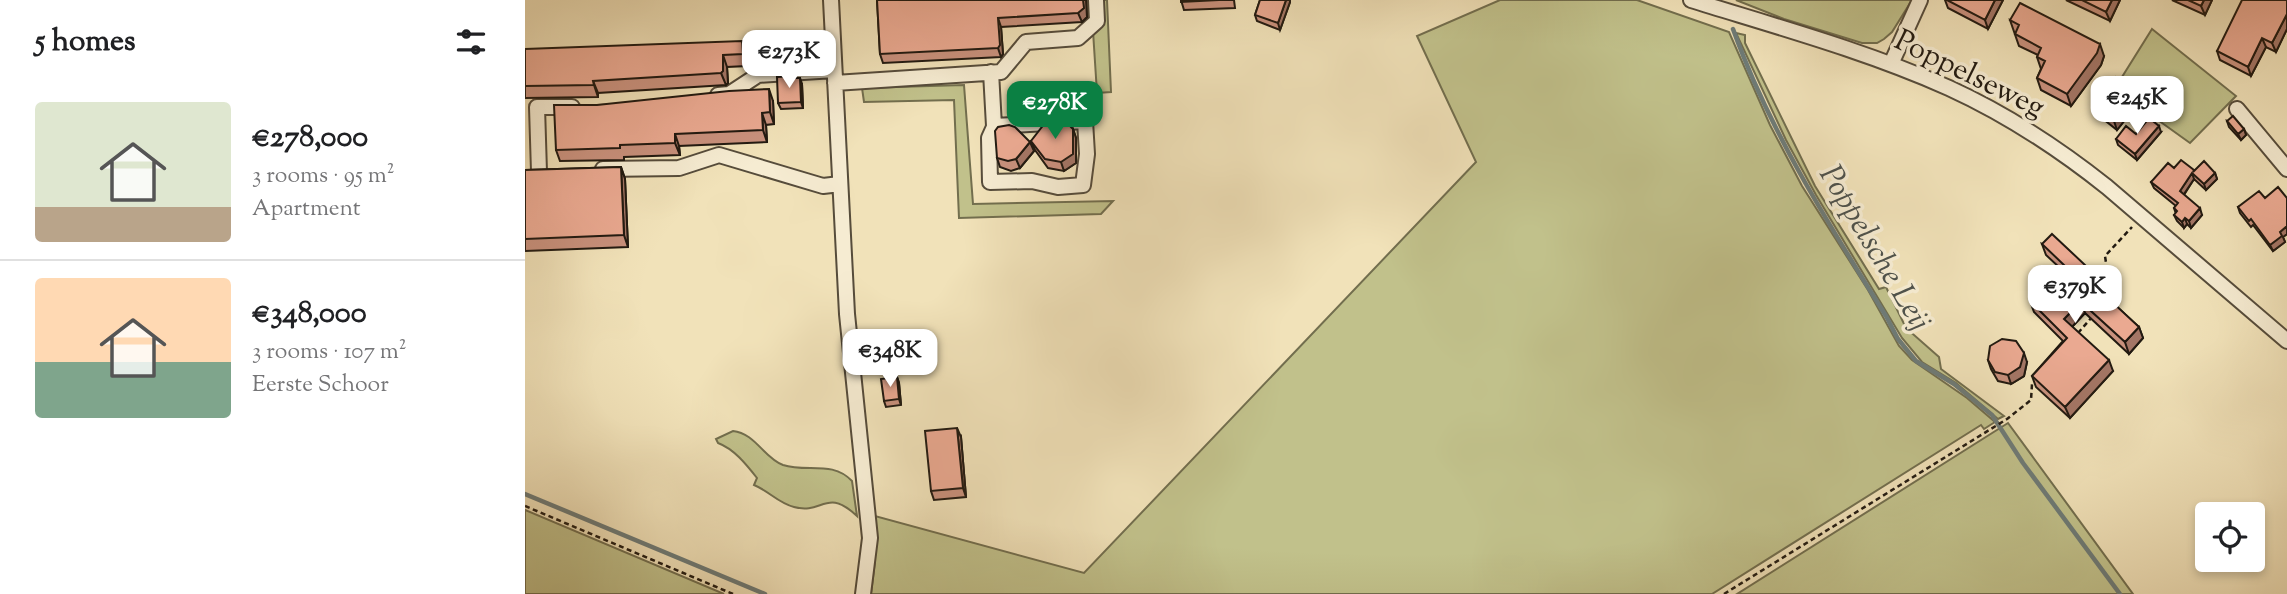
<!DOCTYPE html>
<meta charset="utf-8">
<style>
:root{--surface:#fff;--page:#f2f2f2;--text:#202124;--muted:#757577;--line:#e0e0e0;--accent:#0b8043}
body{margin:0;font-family:"Sorts Mill Goudy",serif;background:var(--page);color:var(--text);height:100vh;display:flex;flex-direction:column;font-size:26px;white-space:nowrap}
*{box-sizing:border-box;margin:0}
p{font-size:23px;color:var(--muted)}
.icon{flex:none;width:38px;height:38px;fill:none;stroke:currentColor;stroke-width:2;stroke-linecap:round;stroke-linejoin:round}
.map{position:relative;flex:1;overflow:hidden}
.drawer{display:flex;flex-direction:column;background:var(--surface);width:525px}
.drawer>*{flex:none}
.buttons{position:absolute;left:1670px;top:502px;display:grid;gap:14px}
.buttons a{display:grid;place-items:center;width:70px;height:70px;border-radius:7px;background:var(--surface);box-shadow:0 4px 10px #0003;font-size:35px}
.price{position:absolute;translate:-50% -60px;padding:0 16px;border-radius:14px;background:#fff;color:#222;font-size:23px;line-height:46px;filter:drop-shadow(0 2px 4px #0008)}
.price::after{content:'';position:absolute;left:50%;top:42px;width:21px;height:16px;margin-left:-10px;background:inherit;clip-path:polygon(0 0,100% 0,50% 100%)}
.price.selected{background:var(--accent);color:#fff}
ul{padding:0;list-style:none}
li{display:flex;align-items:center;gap:21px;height:175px;padding:0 35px}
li+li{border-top:2px solid var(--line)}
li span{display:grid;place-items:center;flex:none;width:196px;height:140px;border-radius:7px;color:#555}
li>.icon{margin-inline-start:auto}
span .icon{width:84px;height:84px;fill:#fffc;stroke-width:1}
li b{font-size:30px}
h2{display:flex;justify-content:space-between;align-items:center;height:84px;padding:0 35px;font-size:30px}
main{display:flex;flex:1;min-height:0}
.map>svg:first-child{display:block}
.green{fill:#c1c18b;stroke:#726e4e;stroke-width:2}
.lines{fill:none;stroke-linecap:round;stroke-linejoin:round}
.stream{stroke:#6e7b77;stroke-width:4.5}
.minor-casing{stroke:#564c3b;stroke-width:18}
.path{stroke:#221a11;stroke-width:2.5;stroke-dasharray:5 3.5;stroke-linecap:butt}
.minor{stroke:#f6ecd2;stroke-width:14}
.wall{fill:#c9917d;stroke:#221a11;stroke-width:2}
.shaded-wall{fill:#a47666;stroke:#221a11;stroke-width:2}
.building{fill:#eaa991;stroke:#221a11;stroke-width:2}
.labels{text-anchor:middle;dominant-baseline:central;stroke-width:7;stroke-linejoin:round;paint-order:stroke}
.street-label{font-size:30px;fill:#221a11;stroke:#f6ecd2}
.water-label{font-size:32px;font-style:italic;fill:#4e524c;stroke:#f6ecd2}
</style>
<main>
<section class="drawer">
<h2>5 homes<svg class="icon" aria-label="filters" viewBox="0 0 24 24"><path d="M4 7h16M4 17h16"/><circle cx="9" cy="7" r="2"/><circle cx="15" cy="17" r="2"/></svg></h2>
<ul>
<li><span style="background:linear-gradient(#dfe7d0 75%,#b9a48a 0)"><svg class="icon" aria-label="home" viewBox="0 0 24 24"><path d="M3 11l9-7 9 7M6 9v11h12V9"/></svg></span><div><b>€278,000</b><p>3 rooms · 95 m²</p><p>Apartment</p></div></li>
<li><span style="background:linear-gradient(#ffd9b3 60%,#7fa58c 0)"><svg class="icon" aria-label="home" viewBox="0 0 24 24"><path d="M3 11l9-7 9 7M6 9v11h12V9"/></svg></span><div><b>€348,000</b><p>3 rooms · 107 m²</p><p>Eerste Schoor</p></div></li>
</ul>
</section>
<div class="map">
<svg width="1762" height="594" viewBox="0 0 1762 594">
<rect width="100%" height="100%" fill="#f1e2b9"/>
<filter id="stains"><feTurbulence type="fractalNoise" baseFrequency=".00286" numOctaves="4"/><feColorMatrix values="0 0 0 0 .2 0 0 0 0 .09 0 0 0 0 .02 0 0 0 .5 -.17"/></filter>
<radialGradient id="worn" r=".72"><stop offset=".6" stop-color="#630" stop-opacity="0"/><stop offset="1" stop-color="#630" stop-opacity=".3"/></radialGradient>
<path class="green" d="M566 0H582L586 92 572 93Z
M975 0H1112L1204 32 1245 125 1277 186 1343 290 1374 346 1387 360 1442 398 1470 422 1459 429 1456 425 1187 594H346L350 561V516L559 573 951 162 892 36Z
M1211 0H1387L1367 32 1359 39 1352 43H1337L1259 19Z
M1627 29 1711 96 1665 143 1619 110 1627 98 1597 77Z
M1211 33 1220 35V43L1290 186 1354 289 1361 287 1381 328 1414 357 1416 369 1479 416 1473 419 1431 383 1397 362 1377 338 1291 195 1261 140Z
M439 85 448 204 588 201 576 214 434 218 429 100 339 102 337 88Z
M1483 423 1608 594H1212Z
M208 431C230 433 239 458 258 465 282 473 307 460 327 481L332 516C301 487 298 515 269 507 253 503 244 491 229 485L232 478C221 464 209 449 193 443L191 439Z
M0 510 199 594H0Z"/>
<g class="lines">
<path class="stream" d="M1208 29C1244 130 1304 225 1361 316L1373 339 1391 361 1429 384 1467 415 1498 463 1595 594
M0 494 240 594"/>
<g class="minor-casing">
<path id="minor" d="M306 0 322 314 345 538 338 594
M1166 0C1253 27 1341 51 1424 88 1481 114 1533 148 1582 187L1762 341
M1366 64 1395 0
M466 72 469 126V127L464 138 465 182 507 181 533 187 558 185 562 154 560 121 469 126
M310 83 476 72 501 42 553 38 572 21 571 0
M193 95 204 94 233 75 309 70
M1712 109 1762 169
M78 169 154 168 194 155 298 186 315 184
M14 172 12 107H47"/>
</g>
<path class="path" d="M1581 302 1586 296 1580 256 1607 227
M1553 333 1567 317
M0 506 208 594
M1199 594 1482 419 1506 400 1507 384 1511 380"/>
<use href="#minor" class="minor"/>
</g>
<path class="wall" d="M352 0H561L562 17 557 22 476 27 478 54 476 57 358 63 355 54Z
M656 0H709L710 8 659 10Z
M735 0H765V2L755 30 732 21 730 15Z
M1420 0H1478L1463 29 1423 8Z
M1541 0H1595L1585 21Z
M1647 0H1687L1680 15Z
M1762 0V29L1751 52 1741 47 1726 76 1695 60 1692 51Z
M1485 20 1579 56 1576 65 1546 106 1516 90 1512 78 1516 69 1512 57 1513 55 1494 46Z
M0 49 221 53 222 66 202 67 203 83 201 85 73 93V97L0 98Z
M270 76 271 78 277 84 278 108 256 109 253 103Z
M248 101 249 124 241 125 242 142 154 146 155 155 99 157V160L35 161 31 150 72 105Z
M1614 102 1592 130 1572 114 1568 105Z
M1702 121 1719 129 1721 135 1716 140 1704 127Z
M548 129 551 138V163L539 171 523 168 510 150 506 141Z
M1636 132 1612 160 1593 145 1591 139 1611 134Z
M509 151 495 168 486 171 475 167 472 158Z
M96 167 100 179 103 247 0 251V170Z
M1649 168 1690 173 1692 179 1681 190 1669 179 1659 195 1677 215 1666 228 1662 224 1659 228 1652 221 1649 215 1651 214 1649 208 1651 206 1629 188 1626 182Z
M1740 198H1762V234L1758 237 1760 242 1748 251 1728 225 1726 227 1715 213 1713 207Z
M1517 244 1577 281 1581 292 1578 294 1614 327 1618 338 1604 354 1560 313 1547 327 1588 371 1545 418 1511 387 1507 376 1538 341 1509 312 1505 301 1536 269 1521 255Z
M1463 360 1502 362 1499 376 1486 384 1473 381 1466 369Z
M372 377 374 383 376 405 361 407 359 401Z
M436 437 441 497 409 500 406 491Z"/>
<path class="shaded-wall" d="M558 0H561L562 17 557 22 553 13Z
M761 0H765V2L755 30 753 23Z
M1470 0H1478L1463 29 1460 20Z
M1587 0H1595L1585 21 1581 12Z
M1679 0H1687L1680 15 1676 6Z
M1762 14V29L1751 52 1747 43Z
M473 18 476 27 478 54 476 57 473 48Z
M1737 38 1741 47 1726 76 1723 67Z
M217 41 221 53 222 66 218 54Z
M1575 44 1579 56 1576 65 1546 106 1542 94Z
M198 55 202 67 203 83 201 85 196 73Z
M275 78 277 84 278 108 276 102Z
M68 81 73 93V97L69 85Z
M244 89 248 101 249 124 245 112Z
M1611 92 1614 102 1592 130 1589 121Z
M237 113 241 125 242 142 238 130Z
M1634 126 1636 132 1612 160 1610 154Z
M548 129 551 138V163L539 171 536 162Z
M1719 129 1721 135 1716 140 1713 134Z
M150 134 154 146 155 155 150 143Z
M505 142 509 151 495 168 491 159Z
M96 167 100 179 103 247 99 235Z
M1667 173 1669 179 1657 197 1655 191Z
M1690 173 1692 179 1681 190 1679 184Z
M1675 208 1677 215 1666 228 1664 221Z
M1660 218 1662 224 1659 228 1657 222Z
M1762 226V234L1758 237 1760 242 1748 251 1745 245 1755 232Z
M1577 281 1581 292 1575 298 1571 287Z
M1556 302 1560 313 1543 331 1539 319Z
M1614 327 1618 338 1604 354 1600 342Z
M1499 353 1502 362 1499 376 1486 384 1483 375Z
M1584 360 1588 371 1545 418 1540 407Z
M372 377 374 383 376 405 374 399Z
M432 428 436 437 441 497 438 488Z"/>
<path class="building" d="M352 0H558L559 8 553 13 473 18 475 45 473 48 355 54Z
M656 0H694L656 2Z
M735 0H761L753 23 730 15Z
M1422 0H1470L1460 20Z
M1557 0H1587L1581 12Z
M1663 0H1679L1676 6Z
M1717 0H1762V14L1747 43 1737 38 1723 67 1692 51Z
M1495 3 1575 44 1572 53 1542 94 1512 78 1520 61 1512 57 1516 48 1490 34 1494 25 1485 20Z
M217 41 218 54 198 55V71L196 73 68 81 69 85 0 86V49Z
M270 76V78H275L276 102 253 103 252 77Z
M1591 77 1611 92 1589 121 1568 105Z
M244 89 245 112 237 113 238 130 150 134V143L95 145V148L31 150 29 105H72L204 91Z
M1708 116 1719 129 1713 134 1702 121Z
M1624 118 1634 126 1610 154 1591 139 1601 126 1611 134Z
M520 123H542L548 129V154L536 162 520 159 506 141Z
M484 125 490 127 505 142 491 159 483 161 472 158 470 131 473 127Z
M1656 160 1669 170 1668 172 1679 161 1690 173 1679 184 1667 173 1655 191 1675 208 1664 221 1660 218 1657 222 1649 215 1652 211 1649 208 1653 203 1626 182 1643 163 1649 168Z
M96 167 99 235 0 239V170Z
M1753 187 1762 198V226L1755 232 1757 236 1745 245 1726 219 1724 221 1713 207 1734 191 1740 198Z
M1527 234 1577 281 1571 287 1614 327 1600 342 1556 302 1539 319 1584 360 1540 407 1507 376 1542 338 1505 301 1539 265 1517 244Z
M1477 339 1491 341 1499 353 1495 367 1483 375 1470 372 1463 360 1465 346Z
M372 377 374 399 359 401 356 379Z
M432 428 438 488 406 491 400 431Z"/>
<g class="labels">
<g class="street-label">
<text transform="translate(1444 75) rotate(26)">Poppelseweg</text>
</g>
<g class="water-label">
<text transform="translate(1349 249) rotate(59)">Poppelsche Leij</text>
</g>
</g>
<rect width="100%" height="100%" filter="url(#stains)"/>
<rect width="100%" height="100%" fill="url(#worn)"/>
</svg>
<div class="buttons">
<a><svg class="icon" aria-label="locate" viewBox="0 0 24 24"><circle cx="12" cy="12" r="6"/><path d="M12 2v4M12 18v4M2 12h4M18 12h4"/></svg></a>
</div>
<b class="price" style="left:264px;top:90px">€273K</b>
<b class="price" style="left:1612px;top:136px">€245K</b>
<b class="price selected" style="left:530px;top:141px">€278K</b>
<b class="price" style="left:1550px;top:325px">€379K</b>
<b class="price" style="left:365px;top:389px">€348K</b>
</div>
</main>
